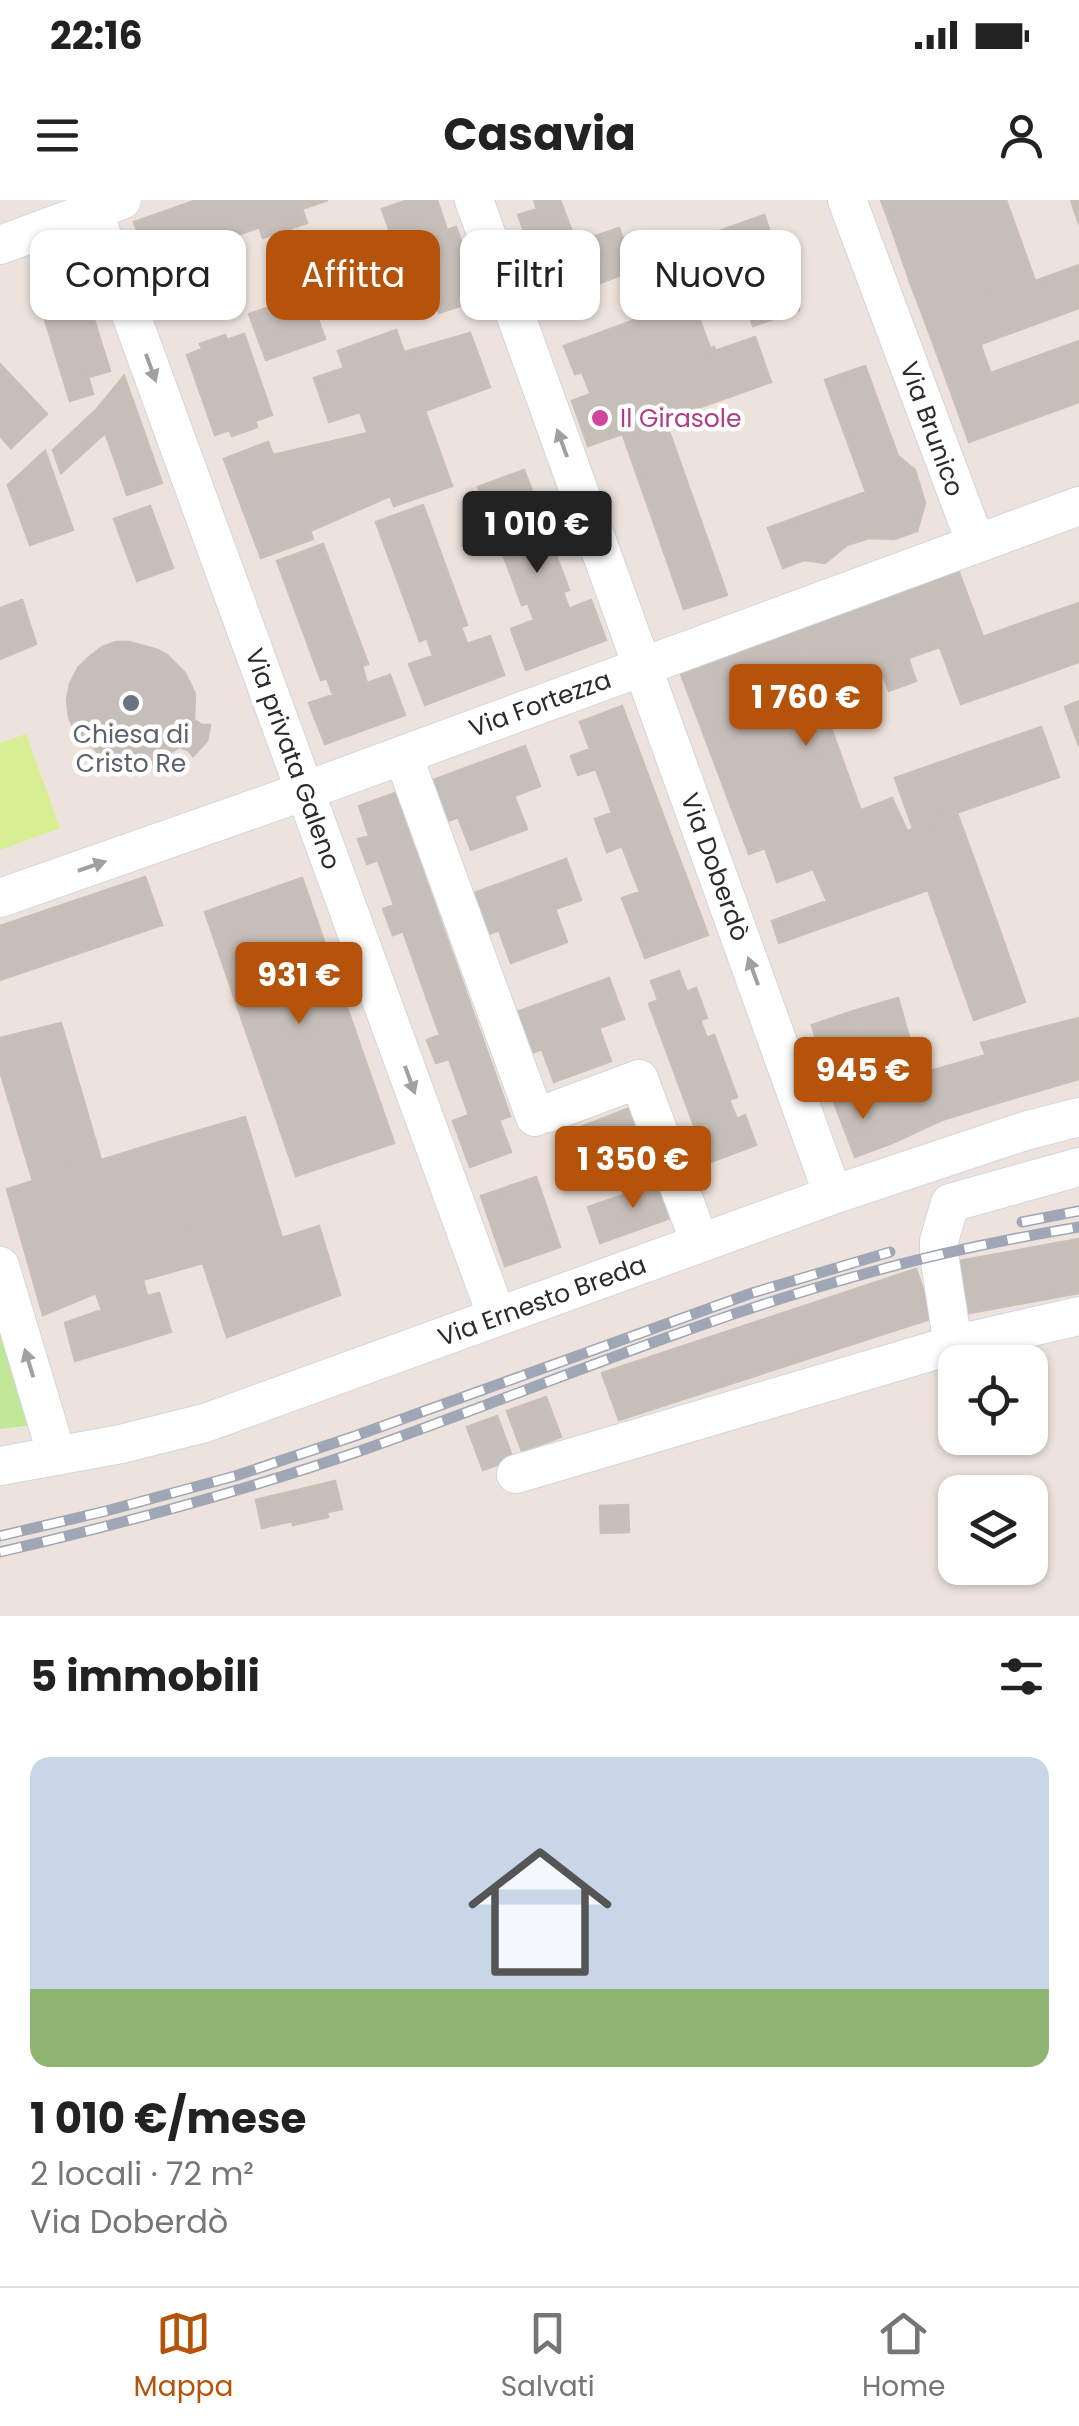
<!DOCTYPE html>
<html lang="it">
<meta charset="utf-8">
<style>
:root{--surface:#fff;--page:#f6f6f6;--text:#222;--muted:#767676;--line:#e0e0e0;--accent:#b45309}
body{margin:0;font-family:Poppins,sans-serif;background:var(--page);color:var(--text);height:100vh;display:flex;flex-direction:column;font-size:38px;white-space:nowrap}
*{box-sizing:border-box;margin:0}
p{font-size:32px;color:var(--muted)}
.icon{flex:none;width:55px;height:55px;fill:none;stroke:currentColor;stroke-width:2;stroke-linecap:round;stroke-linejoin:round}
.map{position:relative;height:1416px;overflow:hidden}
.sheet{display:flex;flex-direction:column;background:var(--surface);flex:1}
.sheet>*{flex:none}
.banner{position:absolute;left:30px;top:30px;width:1020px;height:90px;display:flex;gap:20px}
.controls{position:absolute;left:938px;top:1145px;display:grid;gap:20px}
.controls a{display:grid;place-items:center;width:110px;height:110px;border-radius:20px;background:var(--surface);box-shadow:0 2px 8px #0004;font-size:50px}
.price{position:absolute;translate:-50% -85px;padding:0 22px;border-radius:10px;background:var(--accent);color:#fff;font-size:32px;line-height:65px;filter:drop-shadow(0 2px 5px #0008)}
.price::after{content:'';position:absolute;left:50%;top:60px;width:30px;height:22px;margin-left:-15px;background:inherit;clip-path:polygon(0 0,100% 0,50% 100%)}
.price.current{background:#222;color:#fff}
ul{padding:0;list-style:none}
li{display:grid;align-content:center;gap:20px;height:530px;padding:0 30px}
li+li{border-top:2px solid var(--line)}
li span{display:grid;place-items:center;height:310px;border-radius:20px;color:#555}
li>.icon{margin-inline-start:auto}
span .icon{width:180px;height:180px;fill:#fffc;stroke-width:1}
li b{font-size:42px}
h2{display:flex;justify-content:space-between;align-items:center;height:120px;padding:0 30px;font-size:42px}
.chip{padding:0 35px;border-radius:20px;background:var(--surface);box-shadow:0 2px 8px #0004;font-size:35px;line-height:90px}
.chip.current{background:var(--accent);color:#fff}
.status{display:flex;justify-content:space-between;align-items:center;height:70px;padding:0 50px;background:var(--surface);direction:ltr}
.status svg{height:28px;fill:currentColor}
header{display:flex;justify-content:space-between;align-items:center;height:130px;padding:0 30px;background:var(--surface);font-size:45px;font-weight:700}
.dock{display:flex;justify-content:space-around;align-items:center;height:140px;border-top:2px solid var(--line);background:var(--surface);font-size:28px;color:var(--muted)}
.dock a{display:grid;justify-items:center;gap:5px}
.dock .current{color:var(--accent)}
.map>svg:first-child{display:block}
.green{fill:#c0e697}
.pitch{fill:#d8ee92}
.building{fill:#c6beb8;stroke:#c9bfb6;stroke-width:2.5}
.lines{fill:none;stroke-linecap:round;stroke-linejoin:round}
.minor-casing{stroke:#cfd6e0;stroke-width:40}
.minor{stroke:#fff;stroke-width:38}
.rail-casing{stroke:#9fa6b6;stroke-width:11}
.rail{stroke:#fff;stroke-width:8;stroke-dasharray:22;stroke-linecap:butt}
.oneway{fill:#a0a0a0}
.hotel-dot{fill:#d1479c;stroke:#fff;stroke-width:4}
.worship-dot{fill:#6b7280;stroke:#fff;stroke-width:4}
.labels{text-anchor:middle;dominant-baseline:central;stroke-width:9;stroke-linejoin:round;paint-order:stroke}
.hotel-label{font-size:25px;fill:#b23c85;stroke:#fff;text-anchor:start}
.street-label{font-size:25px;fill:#2b2b2b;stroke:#fff}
.worship-label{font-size:25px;fill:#5b616d;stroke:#fff}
</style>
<div class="status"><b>22:16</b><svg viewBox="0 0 49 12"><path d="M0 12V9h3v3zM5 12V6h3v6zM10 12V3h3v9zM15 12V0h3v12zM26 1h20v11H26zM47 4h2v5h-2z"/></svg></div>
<header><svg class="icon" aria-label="menu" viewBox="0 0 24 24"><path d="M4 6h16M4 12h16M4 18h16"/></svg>Casavia<svg class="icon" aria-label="person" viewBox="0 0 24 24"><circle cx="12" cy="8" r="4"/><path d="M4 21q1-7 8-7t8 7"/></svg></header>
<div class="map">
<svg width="1079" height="1416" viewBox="0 0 1079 1416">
<rect width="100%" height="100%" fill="#ede3dc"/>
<path class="green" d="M0 1130 30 1225 0 1229Z"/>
<path class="pitch" d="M26 534 60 628 0 650V543Z"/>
<path class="building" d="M197 0H250L260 27 189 52 205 96 165 110 134 22Z
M250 0H299L307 23 263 38Z
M299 0H328L302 9Z
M408 0H437L447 30 396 48 382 9Z
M534 0H560L574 37 572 39 584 43V40L619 28 634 70 600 83 597 77 581 84 558 86 549 80 544 72 538 50 532 52 518 15 537 9Z
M881 0H937L941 9 891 27Z
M937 0H977L942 13Z
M977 0H1006L1035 81 975 103 942 13Z
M1071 0H1079V24Z
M941 9 961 63 910 82 891 27Z
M764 15 771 35 777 41 786 56 791 75V90L799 110 753 126 719 31Z
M456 27 481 99 439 113 414 41Z
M961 63 973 98 923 116 910 82Z
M1079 65V108L989 141 975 103Z
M81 78 110 171 88 177 93 194 70 201 41 107 63 100 58 85Z
M309 93 325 139 266 160 249 114Z
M973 98 989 141 939 159 923 116Z
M692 99 710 148 590 192 582 172 575 174 564 146Z
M396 130 452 286 394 306 338 151Z
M470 133 490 187 425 211 404 152Z
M244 134 272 215 255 221 257 227 232 236 229 230 215 235 187 155 202 149 200 144 225 135 227 140Z
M755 137 771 182 732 196 715 151Z
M1079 141V202L1010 227 991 173Z
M980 144 1010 227 969 242 939 159Z
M714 147 732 196 588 246 572 201Z
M0 164 47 214 11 248 0 236Z
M865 166 898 256 915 270 925 303 917 331 894 339 869 338 847 345 825 363 804 360 783 368 768 328 866 292 825 180Z
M344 168 360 212 329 222 314 178Z
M124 176 162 283 127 295 97 209Z
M97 209 105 233 61 273 53 250Z
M665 220 727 395 684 409 623 235Z
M368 233 390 296 310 331 313 339 261 358 224 259 268 242 273 255Z
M45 251 73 330 30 345 8 285Z
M524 270 569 390 563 392 569 409 591 400 606 440 526 470 511 429 534 420 528 403 522 405 478 287Z
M423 305 467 425 461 427 467 444 490 436 504 475 425 505 409 464 433 456 427 438 420 441 376 322Z
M150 306 173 368 137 381 114 319Z
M323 344 368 464 362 466 367 483 390 475 405 515 325 544 309 503 333 495 327 478 321 480 277 361Z
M958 370 983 437 1010 427 1029 480 961 504 940 447 908 458 916 481 889 491 880 466 816 489 794 428Z
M22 400 36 444 0 459V408Z
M1079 403V462L1029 480 1010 427Z
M794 428 808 465 751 488 738 453Z
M116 442H129L158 450 167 455 185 473 195 494 194 520 202 525H210L207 541 193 556 188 550 179 547 156 562 145 566H132L102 556 76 532 69 518 67 499 70 484 78 468 88 458 102 447Z
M738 453 806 633 749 654 681 474Z
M808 465 861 611 806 633 751 488Z
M1079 501V546L1065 507Z
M622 506 708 735 645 758 622 698 640 692 622 646 607 652 595 619 612 613 596 569 578 575 571 556 590 549 580 522Z
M1041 527 1059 577 913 628 895 578Z
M525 546 540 586 514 596 527 629 471 650 458 617 440 624 425 583Z
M395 593 510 916 499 920 511 952 470 967 453 921 469 915 449 859 436 863 427 840 440 835 403 731 393 735 383 709 394 705 378 660 367 664 358 639 369 636 359 606Z
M892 598 907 631 928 690 779 743 772 721 827 701 813 669 777 682 765 648Z
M957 613 991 706 940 724 907 631Z
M566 659 581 700 555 709 567 742 511 763 499 730 481 737 466 696Z
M145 677 162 725 0 780V726Z
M302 678 394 943 296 976 205 712Z
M991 706 1025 802 974 820 940 724Z
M679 771 687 792 696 788 707 818 700 820 707 838 714 835 737 897 729 900 737 919 745 915 756 945 708 963 649 804 658 800 651 781Z
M609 778 624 819 599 828 611 861 554 882 542 849 524 856 509 815Z
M898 798 909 837 865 849 853 811Z
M853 811 865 849 880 885 834 902 812 825Z
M1079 818V879L1004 901 981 843Z
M61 823 101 960 33 981 0 871V838Z
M909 837 923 873 880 885 865 849Z
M986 855 1004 901 942 920 923 873Z
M923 873 942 920 892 943 871 888Z
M871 888 892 943 855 957 834 902Z
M637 905 652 943 573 973 558 936Z
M245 917 282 1038 319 1026 340 1095 227 1137 203 1063 169 939Z
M169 939 203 1063 96 1093 43 1115 7 989Z
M536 977 560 1047 505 1066 481 996Z
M667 980 679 1015 600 1043 588 1007Z
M1079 1039V1093L969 1113 959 1061Z
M916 1069 933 1118 619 1220 602 1173Z
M143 1080 147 1096 159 1093 171 1132 75 1161 65 1123 102 1110 96 1093Z
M546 1197 561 1237 522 1251 507 1211Z
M497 1216 513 1259 483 1270 467 1227Z
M335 1281 342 1309 327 1312 328 1317 293 1325 292 1321 262 1328 256 1300Z
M628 1305 629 1332 601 1333 600 1306Z"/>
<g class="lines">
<g class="minor-casing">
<path id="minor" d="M89 0 497 1117
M474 0 833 995
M847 0 976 344
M0 45 122 0
M403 555 535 917
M0 698 305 591 1079 306
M548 913 639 879 700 1043
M1079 967 950 1003 939 1041V1055L953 1145 1079 1116
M0 1066 57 1256
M0 1266 121 1244 205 1223 833 995 1025 931 1079 917
M516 1274 953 1145"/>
</g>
<use href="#minor" class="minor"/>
<g class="rail-casing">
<path id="rail" d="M1022 1022 1079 1011
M0 1336 106 1311 235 1276 355 1236 752 1093 890 1052
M0 1352C121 1324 240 1292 357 1252 526 1193 692 1121 864 1074 935 1054 1007 1039 1079 1027"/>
</g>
<use href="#rail" class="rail"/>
</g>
<defs><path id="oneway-solid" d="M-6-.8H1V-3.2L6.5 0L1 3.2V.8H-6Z" transform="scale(2.5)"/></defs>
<g class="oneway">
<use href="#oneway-solid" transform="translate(151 168) rotate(70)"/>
<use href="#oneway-solid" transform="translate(562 243) rotate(-110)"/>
<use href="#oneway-solid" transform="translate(92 666) rotate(-19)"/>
<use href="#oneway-solid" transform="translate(753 771) rotate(-110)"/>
<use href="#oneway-solid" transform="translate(410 880) rotate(70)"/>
<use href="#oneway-solid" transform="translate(29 1163) rotate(-107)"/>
</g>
<circle class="hotel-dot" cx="600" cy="218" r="10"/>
<circle class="worship-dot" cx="131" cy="503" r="10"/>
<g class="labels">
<g class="hotel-label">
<text x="620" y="218">Il Girasole</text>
</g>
<g class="street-label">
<text transform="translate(932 229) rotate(70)">Via Brunico</text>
<text transform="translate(540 504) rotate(-20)">Via Fortezza</text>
<text transform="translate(293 559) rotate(70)">Via privata Galeno</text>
<text transform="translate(715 667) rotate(70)">Via Doberdò</text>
<text transform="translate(542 1101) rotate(-20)">Via Ernesto Breda</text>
</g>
<g class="worship-label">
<text x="131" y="534">Chiesa di<tspan x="131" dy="29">Cristo Re</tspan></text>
</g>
</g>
</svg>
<div class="controls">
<a><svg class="icon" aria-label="locate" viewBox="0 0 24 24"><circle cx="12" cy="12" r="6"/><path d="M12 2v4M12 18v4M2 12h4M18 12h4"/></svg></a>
<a><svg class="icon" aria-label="layers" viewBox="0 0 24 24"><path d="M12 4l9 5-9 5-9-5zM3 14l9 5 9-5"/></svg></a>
</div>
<b class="price current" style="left:537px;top:376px">1 010 €</b>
<b class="price" style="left:806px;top:549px">1 760 €</b>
<b class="price" style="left:299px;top:827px">931 €</b>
<b class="price" style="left:863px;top:922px">945 €</b>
<b class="price" style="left:633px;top:1011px">1 350 €</b>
<div class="banner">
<a class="chip">Compra</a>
<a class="chip current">Affitta</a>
<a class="chip">Filtri</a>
<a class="chip">Nuovo</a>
</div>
</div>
<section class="sheet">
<h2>5 immobili<svg class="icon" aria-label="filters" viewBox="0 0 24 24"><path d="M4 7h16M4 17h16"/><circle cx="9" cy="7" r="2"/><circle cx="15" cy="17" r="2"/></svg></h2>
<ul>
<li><span style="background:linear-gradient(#c9d6e8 75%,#8fb573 0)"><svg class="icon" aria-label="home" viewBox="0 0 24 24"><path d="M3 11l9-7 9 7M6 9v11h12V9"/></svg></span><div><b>1 010 €/mese</b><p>2 locali · 72 m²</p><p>Via Doberdò</p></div></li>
</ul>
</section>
<nav class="dock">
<a class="current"><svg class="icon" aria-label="map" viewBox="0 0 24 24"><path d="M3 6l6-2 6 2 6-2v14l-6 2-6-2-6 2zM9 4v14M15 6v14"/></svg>Mappa</a>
<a><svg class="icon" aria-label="saved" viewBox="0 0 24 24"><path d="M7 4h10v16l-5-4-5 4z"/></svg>Salvati</a>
<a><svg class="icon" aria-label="home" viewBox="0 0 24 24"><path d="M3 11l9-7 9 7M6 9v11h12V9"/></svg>Home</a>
</nav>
